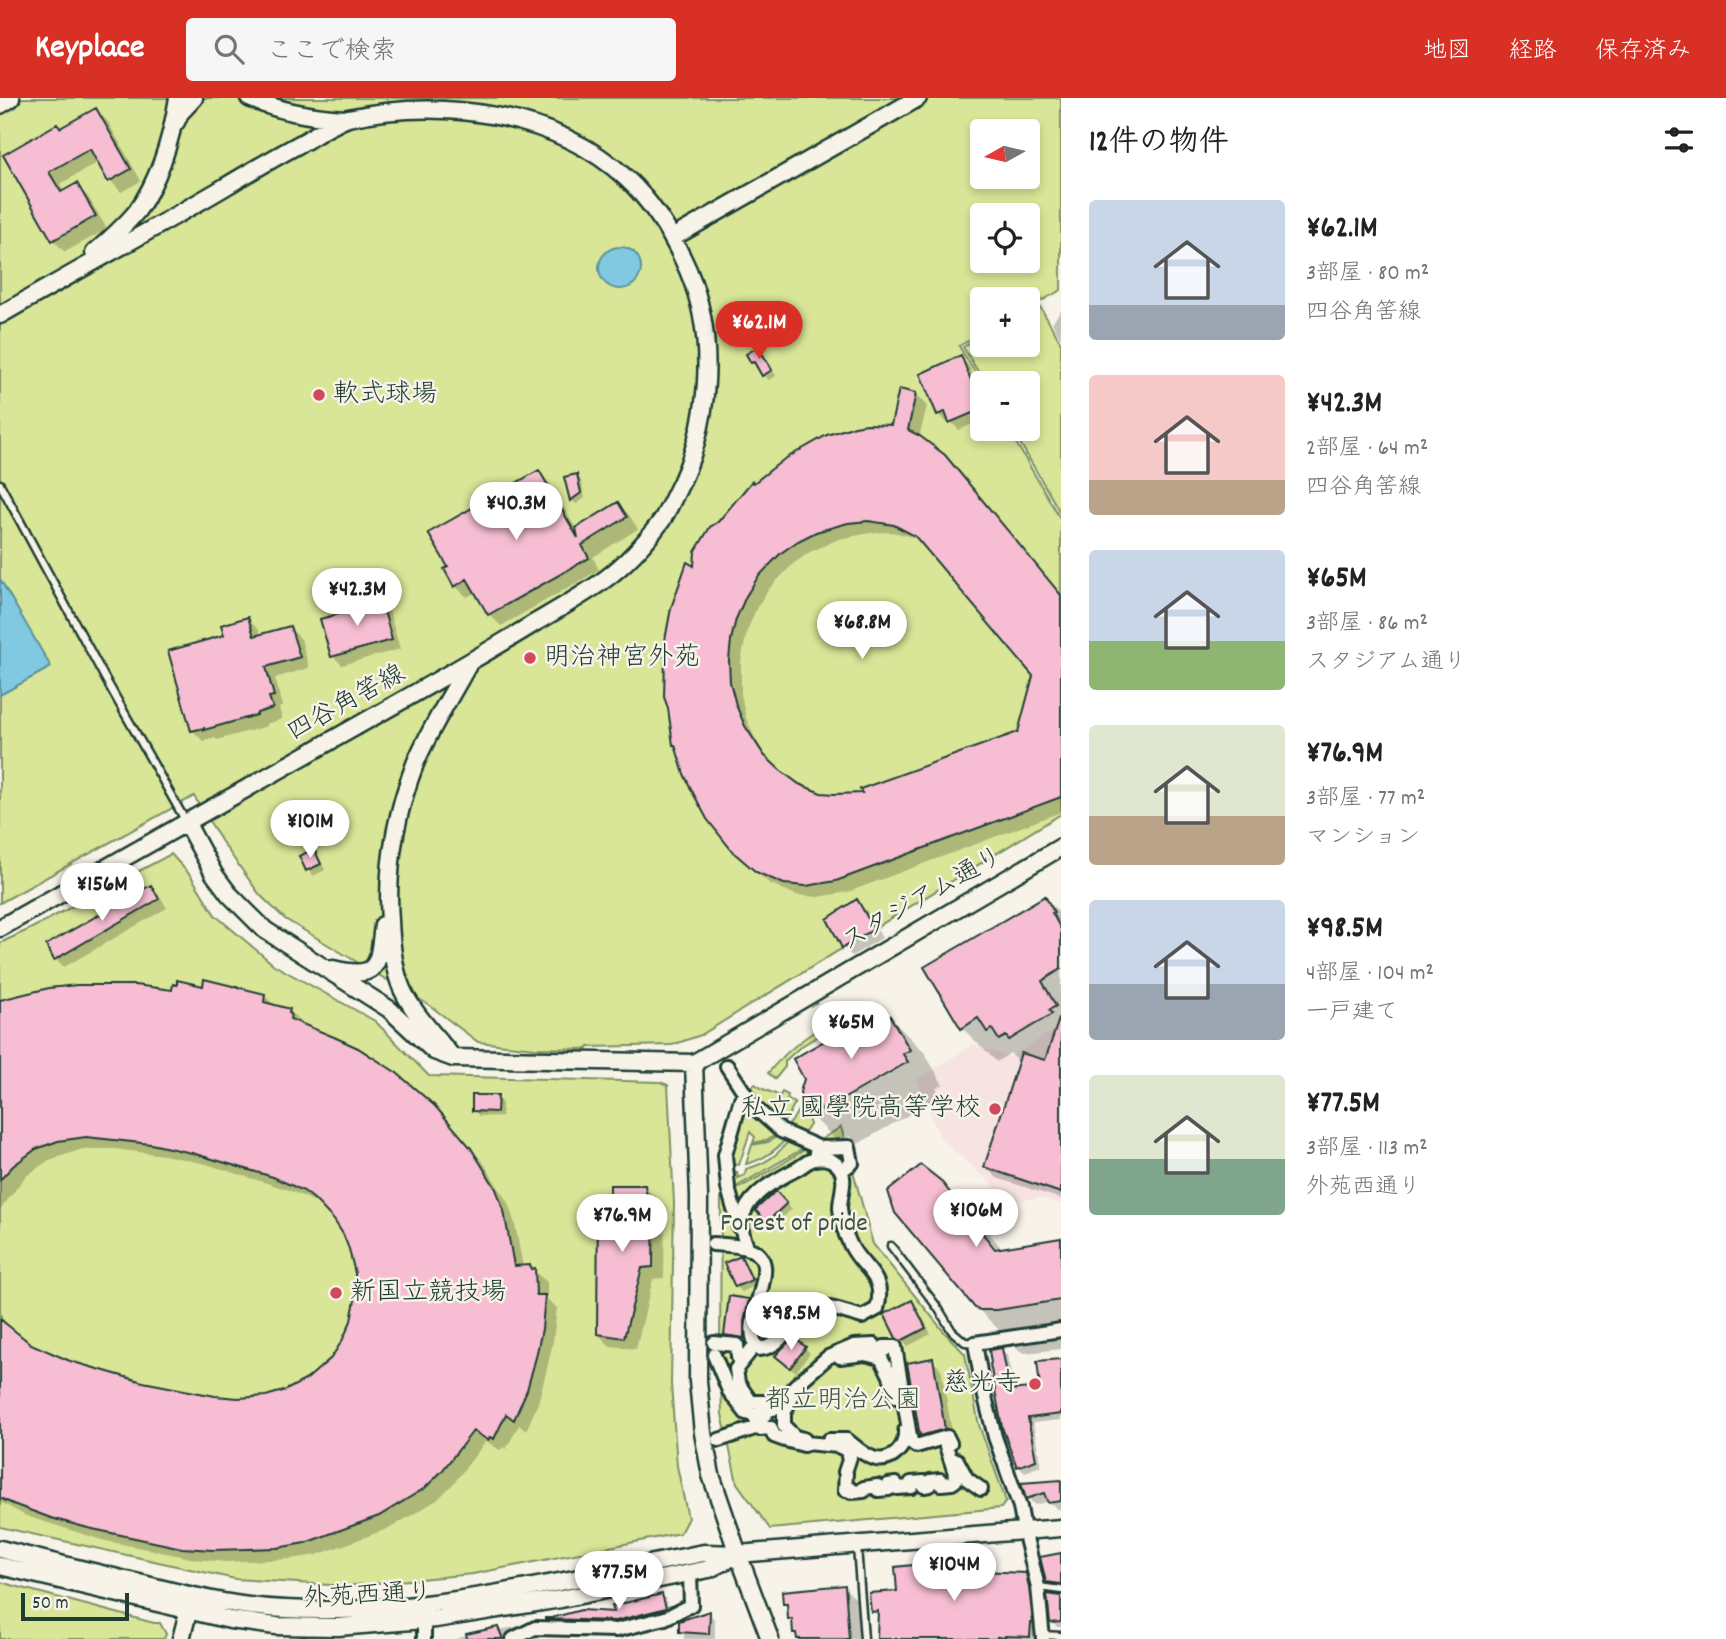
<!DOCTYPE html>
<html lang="ja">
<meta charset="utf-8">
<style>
:root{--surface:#fff;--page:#f6f6f6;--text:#222;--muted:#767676;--accent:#d93025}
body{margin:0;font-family:Dekko,"Klee One",sans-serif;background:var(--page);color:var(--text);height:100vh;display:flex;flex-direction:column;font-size:26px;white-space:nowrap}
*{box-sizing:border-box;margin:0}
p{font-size:23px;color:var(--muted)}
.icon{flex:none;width:38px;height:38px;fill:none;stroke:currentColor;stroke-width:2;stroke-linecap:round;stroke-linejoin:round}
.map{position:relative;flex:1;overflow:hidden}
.panel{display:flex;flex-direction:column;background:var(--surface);width:665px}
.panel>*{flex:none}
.needle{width:46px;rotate:262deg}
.buttons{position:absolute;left:970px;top:21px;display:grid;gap:14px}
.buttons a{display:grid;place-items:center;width:70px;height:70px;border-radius:7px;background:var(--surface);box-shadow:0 4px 10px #0003;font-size:35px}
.scale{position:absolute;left:21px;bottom:18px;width:108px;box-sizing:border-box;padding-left:7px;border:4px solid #1f3d34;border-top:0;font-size:19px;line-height:24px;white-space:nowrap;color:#1f3d34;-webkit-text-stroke:5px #f7f3e8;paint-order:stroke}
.price{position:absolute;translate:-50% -60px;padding:0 16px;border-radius:24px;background:#fff;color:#222;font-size:23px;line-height:46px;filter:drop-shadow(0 2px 4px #0008)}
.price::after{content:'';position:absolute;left:50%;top:42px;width:21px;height:16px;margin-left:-10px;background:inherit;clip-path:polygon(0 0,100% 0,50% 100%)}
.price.current{background:var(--accent);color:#fff}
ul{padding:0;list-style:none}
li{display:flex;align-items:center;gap:21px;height:175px;padding:0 28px}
li span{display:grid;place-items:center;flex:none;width:196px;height:140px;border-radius:7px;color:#555}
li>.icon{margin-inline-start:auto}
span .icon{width:84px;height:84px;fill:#fffc;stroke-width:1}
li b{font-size:30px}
h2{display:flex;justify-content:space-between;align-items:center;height:84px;padding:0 28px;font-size:30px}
header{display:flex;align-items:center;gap:42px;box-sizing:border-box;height:98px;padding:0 35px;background:var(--accent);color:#fff}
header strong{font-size:33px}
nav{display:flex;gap:38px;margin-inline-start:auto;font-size:24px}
.search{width:490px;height:63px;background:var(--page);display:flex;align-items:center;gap:18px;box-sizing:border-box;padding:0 24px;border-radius:7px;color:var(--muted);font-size:26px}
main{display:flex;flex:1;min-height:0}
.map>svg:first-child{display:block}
.built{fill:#f7e3e2}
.green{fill:#d9e597;stroke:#7c9166;stroke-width:2;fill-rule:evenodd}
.water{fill:#81c9e1;stroke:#5a919c;stroke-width:2}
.shadow{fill:#0003;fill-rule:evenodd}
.building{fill:#f7bed3;stroke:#1f3d34;stroke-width:2;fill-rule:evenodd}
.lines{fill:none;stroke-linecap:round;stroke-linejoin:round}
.lane-casing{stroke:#1f3d34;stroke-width:11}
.street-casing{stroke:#1f3d34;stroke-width:18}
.secondary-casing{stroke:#1f3d34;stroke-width:21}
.primary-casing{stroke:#1f3d34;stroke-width:23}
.lane{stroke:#f7f3e8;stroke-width:6}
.street{stroke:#f7f3e8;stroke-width:12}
.secondary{stroke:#f7f3e8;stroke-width:16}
.primary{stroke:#f7f3e8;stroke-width:18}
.poi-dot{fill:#d1495b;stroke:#f7f3e8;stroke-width:2.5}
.labels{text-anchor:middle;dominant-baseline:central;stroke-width:5;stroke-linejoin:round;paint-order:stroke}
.poi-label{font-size:26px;fill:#1f3d34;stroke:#f7f3e8;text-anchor:start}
.street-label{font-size:26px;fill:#1f3d34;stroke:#f7f3e8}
.park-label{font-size:26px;fill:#3b5643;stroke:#f7f3e8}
</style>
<header>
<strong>Keyplace</strong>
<div class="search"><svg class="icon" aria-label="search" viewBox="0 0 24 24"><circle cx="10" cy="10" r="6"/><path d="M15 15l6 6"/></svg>ここで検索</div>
<nav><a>地図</a><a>経路</a><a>保存済み</a></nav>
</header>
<main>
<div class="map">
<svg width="1061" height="1541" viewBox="0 0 1061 1541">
<rect width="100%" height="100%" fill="#f7f3e8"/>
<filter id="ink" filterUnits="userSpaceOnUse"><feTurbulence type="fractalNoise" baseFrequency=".0143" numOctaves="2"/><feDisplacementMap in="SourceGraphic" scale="14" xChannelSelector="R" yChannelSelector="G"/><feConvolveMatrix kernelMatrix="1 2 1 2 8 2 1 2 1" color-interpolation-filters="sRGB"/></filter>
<g filter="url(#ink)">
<path class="built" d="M1061 928V1106L1040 1100 1011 1103 940 1040 917 982 973 947 1010 959Z"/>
<path class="green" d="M0 0H1061V192L1038 205 1061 245V416L1012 331H1027V285H985L963 249 982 238V247H1027V201H982V235L959 248 982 286V331H1008L1061 422V716L701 937 672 947 589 949 588 951 535 950 478 944 429 907 285 821 260 797 222 744 194 698 0 805ZM982 33H1027V79H982ZM982 117H1027V163H982Z
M171 756 191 778 215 817 274 867 375 923 429 978 660 984 668 987 674 1105 671 1286 677 1368 688 1420 680 1435 473 1476 345 1488 235 1481 0 1429V845L30 831Z
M830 924 833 929 800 949 785 963V969L775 981 768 975C786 953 805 938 830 924Z
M755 986 763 991 780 998 782 994 788 997 787 1001 795 1005 787 1020 781 1026 768 1013 765 1017 753 998 751 991Z
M801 1007 803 1013 806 1012 810 1027 802 1037 786 1030 792 1023Z
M745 1010 779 1035 767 1042 753 1045 755 1039 750 1034 739 1067 730 1066Z
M841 1029 873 1146 945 1235 965 1256 979 1327 1006 1403 1001 1410 770 1431 737 1385 722 1316 720 1254 721 1100 777 1069Z
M781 1036 787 1040C775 1054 763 1062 746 1066L752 1047 768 1044Z
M790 1041 811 1046 731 1092 730 1073 737 1074 738 1080 745 1077 746 1071C766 1066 778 1057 790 1041Z
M0 1484 154 1525H160L166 1536 164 1541H0Z"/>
<path class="water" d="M599 170a21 21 0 1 1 42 0a21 21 0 1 1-42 0Z
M0 481 51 569 0 597Z"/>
<path class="shadow" d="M96 12 108 24 141 83 121 94 110 82 99 64 60 86 64 94 77 87 88 99 107 131 65 154 53 142 5 58Z
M1061 212V241L1052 225Z
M758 251 764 256 776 278 769 282 752 264Z
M960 259 969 268 982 299V322L959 332 950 323 947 325 938 316Z
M915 296 927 308 919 340 1061 497V714L848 794 818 799 796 797 769 785 754 773 727 745 696 470 719 425 754 387 892 329ZM891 434 901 436 915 440 929 451 1035 578 1019 636 864 696 828 697 813 695 790 682 768 661 756 642 746 620 741 596V564L747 533 757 509 769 491 793 466 810 454 839 441 870 435Z
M539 374 550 386 576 431 618 406 629 417 638 431 593 459 599 472 501 528 489 516 477 494 467 499 455 488Z
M577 378 581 383 585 400 576 406 571 402Z
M379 500 388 509 400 551 342 567 333 558 362 511 357 506Z
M248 521 259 532 260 538 290 530 301 541 309 570 275 580 283 608 279 610 282 621 266 626 267 628 217 642 215 640 203 643 193 633 226 538Z
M313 754 319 759 325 772 313 778 308 772Z
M151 789 160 798 167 810 64 869 55 861Z
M1044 800 1061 816V1101L997 1080 986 1069 1020 965 1010 955 997 964 962 930Z
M857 804 866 812 882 840 852 858 843 849Z
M174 894 265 898 276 909 289 912 301 924 300 927 446 1023 483 1064 508 1105 515 1126 523 1169H529L547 1184V1201L557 1210 553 1243 547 1271 538 1305 526 1333 519 1327 506 1351 503 1349 500 1352 486 1343 454 1385 437 1402 392 1429 317 1457 290 1461 226 1464 195 1461 102 1442 26 1418 0 1404V1214L8 1229 19 1240 46 1255 106 1276 186 1294 238 1301 267 1299 287 1293 308 1283 332 1261 343 1244 352 1223 357 1202 356 1175 351 1151 335 1121 318 1105 286 1091 206 1066 164 1057 114 1051H83L49 1062 25 1079 0 1112V904Z
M878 914 886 922 890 920 924 954 943 987 936 990 941 998 858 1046 850 1038 839 1045 805 1011 806 981Z
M497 999 502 1005V1019L479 1018 474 1012Z
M939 1083 983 1127 1002 1151 1061 1142V1251L1025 1255 1020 1253 976 1209Z
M645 1089 657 1101V1105L665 1113 664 1180 653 1181 636 1251 610 1248 598 1236 612 1101Z
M776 1095 792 1111 774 1128 758 1112Z
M741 1160 746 1165 756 1187 742 1194 736 1188Z
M749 1203 754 1208 749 1245 731 1242 725 1236Z
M911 1204 917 1209 931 1236 908 1248 898 1239Z
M805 1250 810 1255 796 1274 783 1264Z
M1002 1252 1008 1258 1014 1294 1041 1291 1061 1262V1322L1033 1325 1041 1368 1025 1374 1019 1368Z
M932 1262 941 1271 953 1339 930 1346 921 1337Z
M1061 1383V1411H1057L1049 1403 1035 1407 1028 1400Z
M1061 1457V1490L1053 1489 1047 1483Z
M978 1462 984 1467V1475L1025 1477 1030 1482 1034 1497 1037 1530H1035V1541H879L878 1518 873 1513 899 1494Z
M844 1489 856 1501 859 1541H799L794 1534V1524L790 1520 789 1510 784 1505Z
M662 1498 667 1504 670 1515 622 1528 545 1526 540 1522 552 1521 581 1514 616 1516Z
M1061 1499V1529H1057L1052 1524Z
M709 1515 715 1522V1541H684V1537L680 1533Z
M524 1527 529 1533 514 1541H457L462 1539Z"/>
<path class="building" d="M96 10 131 71 108 84 90 51 49 74 61 94 77 85 96 118 52 143 3 57 57 26 60 30Z
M758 249 772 272 762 278 754 264 751 265 746 256Z
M961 257 982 311 949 325 945 314 937 317 920 276Z
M899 291 916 295 908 332 920 338 945 357 1061 497V699L836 783 806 788 784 786 756 774 733 754 707 721 692 693 684 676 675 647H673L668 610 664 599 665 559 662 558 671 510 687 464 694 468 695 454 710 429 718 424 752 383 754 385 783 362 827 337 855 328 867 326 891 327ZM868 423 894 427 915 438 1033 578 1018 634 860 691 862 695 835 696 821 695 799 686 780 672 764 657 745 628 736 607 730 584 729 562 731 542 736 521 746 498 758 479 781 455 798 443 816 434 848 425Z
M539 372 578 440 576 430 618 404 627 419 582 447 589 460 488 517 467 481 454 489 444 471 448 469 428 435Z
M577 376 581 395 570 403 564 379Z
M380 498 392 542 331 559 320 521 365 509 354 506Z
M248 519 254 538 290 528 300 559 266 569 274 598 269 599 273 610 257 615V617L204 632V630L191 633 168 553 224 537 221 527Z
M314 751 321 766 306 773 299 758Z
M151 787 159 801 54 862 46 847Z
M1045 798 1054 814 1052 815 1061 831V871L1042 883 1056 908 1049 912 1052 916 1009 942 1006 938 999 942 992 931 987 934 978 920 961 931 924 869Z
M857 801 874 831 842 850 827 821Z
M204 881 265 896 264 904 290 911 289 915 291 916 290 921 334 939 358 950 397 975 435 1008 471 1050 496 1091 504 1113 514 1168 530 1167 531 1171 535 1170 536 1197H545L542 1231 536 1259 527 1292 514 1322 506 1316 494 1341 490 1339 488 1342 473 1333 442 1373 425 1390 379 1418 305 1445 277 1450 213 1452 182 1450 88 1430 51 1420 13 1406 0 1400V1221L31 1246 70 1263 143 1284 215 1298 238 1300 266 1298 286 1292 307 1281 331 1260 342 1243 351 1223 355 1202V1175L349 1151 343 1136 334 1122 314 1101 304 1093 273 1079 192 1055 151 1046 86 1039 58 1043 36 1051 13 1068 0 1082V902L49 890 77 887H135L172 892 173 886 177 887V882L203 888Z
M878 912 884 922 890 918 910 952 903 956 908 964 822 1013 817 1004 803 1012 800 994 804 981 793 961Z
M1059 921H1061V1095L984 1069 1021 955 1045 962Z
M472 997H498L497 1014 472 1013Z
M921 1067 940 1082 995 1151 1061 1140V1202L997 1212H980L975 1210 895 1115 888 1093Z
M610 1087H645L647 1099H654L653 1169 642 1170 624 1240 597 1236 598 1099H610Z
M776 1093 787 1105 767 1124 755 1112Z
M741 1158 752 1182 735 1189 724 1165Z
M729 1198 749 1201 744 1224V1240L724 1237Z
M912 1202 926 1230 901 1243 896 1240 884 1216Z
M793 1239 806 1249 790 1270 775 1258Z
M1002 1250 1010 1292 1040 1289 1037 1263 1061 1261V1316L1028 1320 1036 1362 1017 1369 1002 1329 990 1266 991 1265 989 1252Z
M933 1260 945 1331 920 1338 907 1265Z
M1061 1382V1403L1048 1405 1044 1395 1026 1401 1021 1385Z
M1061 1455V1486L1046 1484 1040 1459Z
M979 1460 980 1473 1026 1475 1029 1490 1033 1525H1031L1030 1539 1005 1538V1540L997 1539V1541H877L878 1513 871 1514 869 1495 897 1493 895 1469Z
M845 1487 849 1541H797L796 1535H793L792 1521H788L787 1506H783L782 1493Z
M662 1496 666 1510 616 1523 545 1521V1520H551L581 1512 614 1514 612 1508Z
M1047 1496 1061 1498V1524L1050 1525Z
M710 1513 709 1536 679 1534V1523Z
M498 1529 503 1541H467L466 1536Z"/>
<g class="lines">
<g class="lane-casing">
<path id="lane" d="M0 386 106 582 185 722
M891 1148 938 1210 952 1233 965 1244 975 1245
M857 1449 864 1541
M1039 1489 1061 1492
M1042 1537 1061 1538"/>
</g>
<g class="street-casing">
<path id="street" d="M727 968 754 1009 781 1033 820 1050
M816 1057V1054L820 1050 849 1049 852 1065 842 1072
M739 1129 728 1090 725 1057 741 1001 745 995
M713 1146C724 1147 736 1147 747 1150 791 1163 734 1224 759 1251 788 1248 790 1217 808 1210 822 1205 848 1215 862 1219L877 1211C887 1176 861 1171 850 1146 844 1134 841 1124 840 1110 840 1097 848 1080 839 1069 833 1061 824 1059 815 1061 808 1062 803 1068 797 1071 778 1081 752 1094 744 1115 739 1127 743 1139 748 1151
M714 1245 737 1247 738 1259 744 1260
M756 1246 736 1271 738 1285 751 1304H768L778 1297
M874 1247 877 1254 885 1252 884 1249H895L911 1344 916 1348 947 1339 950 1345 946 1348 956 1378 955 1383 952 1385 941 1386 940 1382 930 1383V1387L924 1388V1384L911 1385 912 1389 897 1390 896 1386 888 1387 889 1391 878 1392V1388L864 1390V1393L851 1394V1391L845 1392 846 1375 845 1374 850 1359H848V1353L838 1348 806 1345 804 1347 785 1342 774 1338 771 1330 759 1331 756 1322 759 1315 773 1311 796 1287 828 1259 854 1248Z
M714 1257 729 1293 746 1315 763 1318 766 1316
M840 1259 865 1256 881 1260 890 1278 896 1299
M792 1299 784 1315V1328L795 1339 804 1341
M719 1342 764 1327
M829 1342H847C856 1349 864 1358 876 1361 893 1364 906 1349 905 1333
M957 1362 967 1381 981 1391
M424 1541V1513
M513 1541 535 1530 617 1532 665 1520 691 1507 690 1476
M1043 1541 1038 1489 1024 1432 1020 1409 995 1339 983 1291 975 1245 1061 1232"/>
</g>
<g class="secondary-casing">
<path id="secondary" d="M249 0C279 13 312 19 345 21
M176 24 180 15 194 0
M672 140 918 0
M94 155C109 142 124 129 137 113 160 81 172 38 178 0
M0 217C73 175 146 135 218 93 248 75 277 58 307 42 320 34 334 25 348 20 440 0 555 14 626 80 653 105 673 138 688 172 718 243 710 330 675 397 671 405 667 414 662 422 646 444 626 466 604 482 582 498 557 512 533 526 478 560 421 592 364 624 242 692 121 761 0 830
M186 724 214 776 229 796 265 832 389 911 434 953 453 960 694 965 1061 749
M333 871C380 882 378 867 383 827
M453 960C436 938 414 917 402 891 393 870 391 846 390 823 386 770 396 716 415 666 429 632 450 600 468 567
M694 965 699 1099 698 1283 703 1335 711 1377 738 1456 770 1541
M0 1451C46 1463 93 1474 139 1485 187 1497 235 1509 285 1511 425 1519 567 1481 704 1455L738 1456 1061 1430
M0 1468 230 1522 276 1528 338 1529 436 1521 561 1501 709 1471 735 1458
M181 1541 191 1503"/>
</g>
<g class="primary-casing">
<path id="primary" d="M0 6 10 0"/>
</g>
<use href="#lane" class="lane"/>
<use href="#street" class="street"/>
<use href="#secondary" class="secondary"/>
<use href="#primary" class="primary"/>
</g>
</g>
<g class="poi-dot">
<circle cx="319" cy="297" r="7"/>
<circle cx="530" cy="560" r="7"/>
<circle cx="995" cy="1011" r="7"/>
<circle cx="336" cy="1195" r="7"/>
<circle cx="1035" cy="1286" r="7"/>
</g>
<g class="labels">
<g class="poi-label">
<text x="333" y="297">軟式球場</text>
<text x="544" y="560">明治神宮外苑</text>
<text x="981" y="1011" text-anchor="end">私立 國學院高等学校</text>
<text x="350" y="1195">新国立競技場</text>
<text x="1021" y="1286" text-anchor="end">慈光寺</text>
</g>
<g class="street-label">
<text transform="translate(347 606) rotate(-29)">四谷角筈線</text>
<text transform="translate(923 802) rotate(-30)">スタジアム通り</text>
<text transform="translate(368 1499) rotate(-3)">外苑西通り</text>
</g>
<g class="park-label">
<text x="794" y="1126">Forest of pride</text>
<text x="843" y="1303">都立明治公園</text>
</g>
</g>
</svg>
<div class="buttons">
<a><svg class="needle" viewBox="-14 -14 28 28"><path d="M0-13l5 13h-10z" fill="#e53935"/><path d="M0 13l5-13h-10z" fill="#767676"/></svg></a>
<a><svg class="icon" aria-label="locate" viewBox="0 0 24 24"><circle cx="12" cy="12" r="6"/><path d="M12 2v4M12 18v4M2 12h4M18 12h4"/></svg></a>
<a>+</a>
<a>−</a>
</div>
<div class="scale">50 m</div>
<b class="price current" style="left:759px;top:263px">¥62.1M</b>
<b class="price" style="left:516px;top:444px">¥40.3M</b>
<b class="price" style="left:357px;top:530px">¥42.3M</b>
<b class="price" style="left:862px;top:563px">¥68.8M</b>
<b class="price" style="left:310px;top:762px">¥101M</b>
<b class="price" style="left:102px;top:825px">¥156M</b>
<b class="price" style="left:851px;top:963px">¥65M</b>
<b class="price" style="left:976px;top:1151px">¥106M</b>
<b class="price" style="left:622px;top:1156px">¥76.9M</b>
<b class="price" style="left:791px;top:1254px">¥98.5M</b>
<b class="price" style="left:954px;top:1505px">¥104M</b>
<b class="price" style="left:619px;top:1513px">¥77.5M</b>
</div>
<section class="panel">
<h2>12件の物件<svg class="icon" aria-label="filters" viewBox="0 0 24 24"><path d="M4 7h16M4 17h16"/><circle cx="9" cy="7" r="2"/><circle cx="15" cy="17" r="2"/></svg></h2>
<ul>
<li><span style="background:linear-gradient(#c9d6e8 75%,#9aa5b1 0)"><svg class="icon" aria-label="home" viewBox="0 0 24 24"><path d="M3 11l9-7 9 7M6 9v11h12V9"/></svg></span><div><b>¥62.1M</b><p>3部屋 · 80 m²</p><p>四谷角筈線</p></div></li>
<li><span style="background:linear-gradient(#f6c9c9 75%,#b9a48a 0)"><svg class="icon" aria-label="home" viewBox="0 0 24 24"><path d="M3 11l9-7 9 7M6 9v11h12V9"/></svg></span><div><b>¥42.3M</b><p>2部屋 · 64 m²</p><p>四谷角筈線</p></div></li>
<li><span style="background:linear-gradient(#c9d6e8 65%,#8fb573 0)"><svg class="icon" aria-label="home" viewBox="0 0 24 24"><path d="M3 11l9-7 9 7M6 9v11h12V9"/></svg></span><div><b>¥65M</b><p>3部屋 · 86 m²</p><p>スタジアム通り</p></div></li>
<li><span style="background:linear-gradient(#dfe7d0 65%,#b9a48a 0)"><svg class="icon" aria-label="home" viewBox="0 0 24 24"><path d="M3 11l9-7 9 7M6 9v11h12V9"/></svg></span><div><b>¥76.9M</b><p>3部屋 · 77 m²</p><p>マンション</p></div></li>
<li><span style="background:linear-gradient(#c9d6e8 60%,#9aa5b1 0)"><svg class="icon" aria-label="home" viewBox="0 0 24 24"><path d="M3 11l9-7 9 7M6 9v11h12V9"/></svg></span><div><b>¥98.5M</b><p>4部屋 · 104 m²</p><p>一戸建て</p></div></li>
<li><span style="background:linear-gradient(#dfe7d0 60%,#7fa58c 0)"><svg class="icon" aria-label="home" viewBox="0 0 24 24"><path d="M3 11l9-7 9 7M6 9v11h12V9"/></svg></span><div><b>¥77.5M</b><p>3部屋 · 113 m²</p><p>外苑西通り</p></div></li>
</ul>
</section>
</main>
